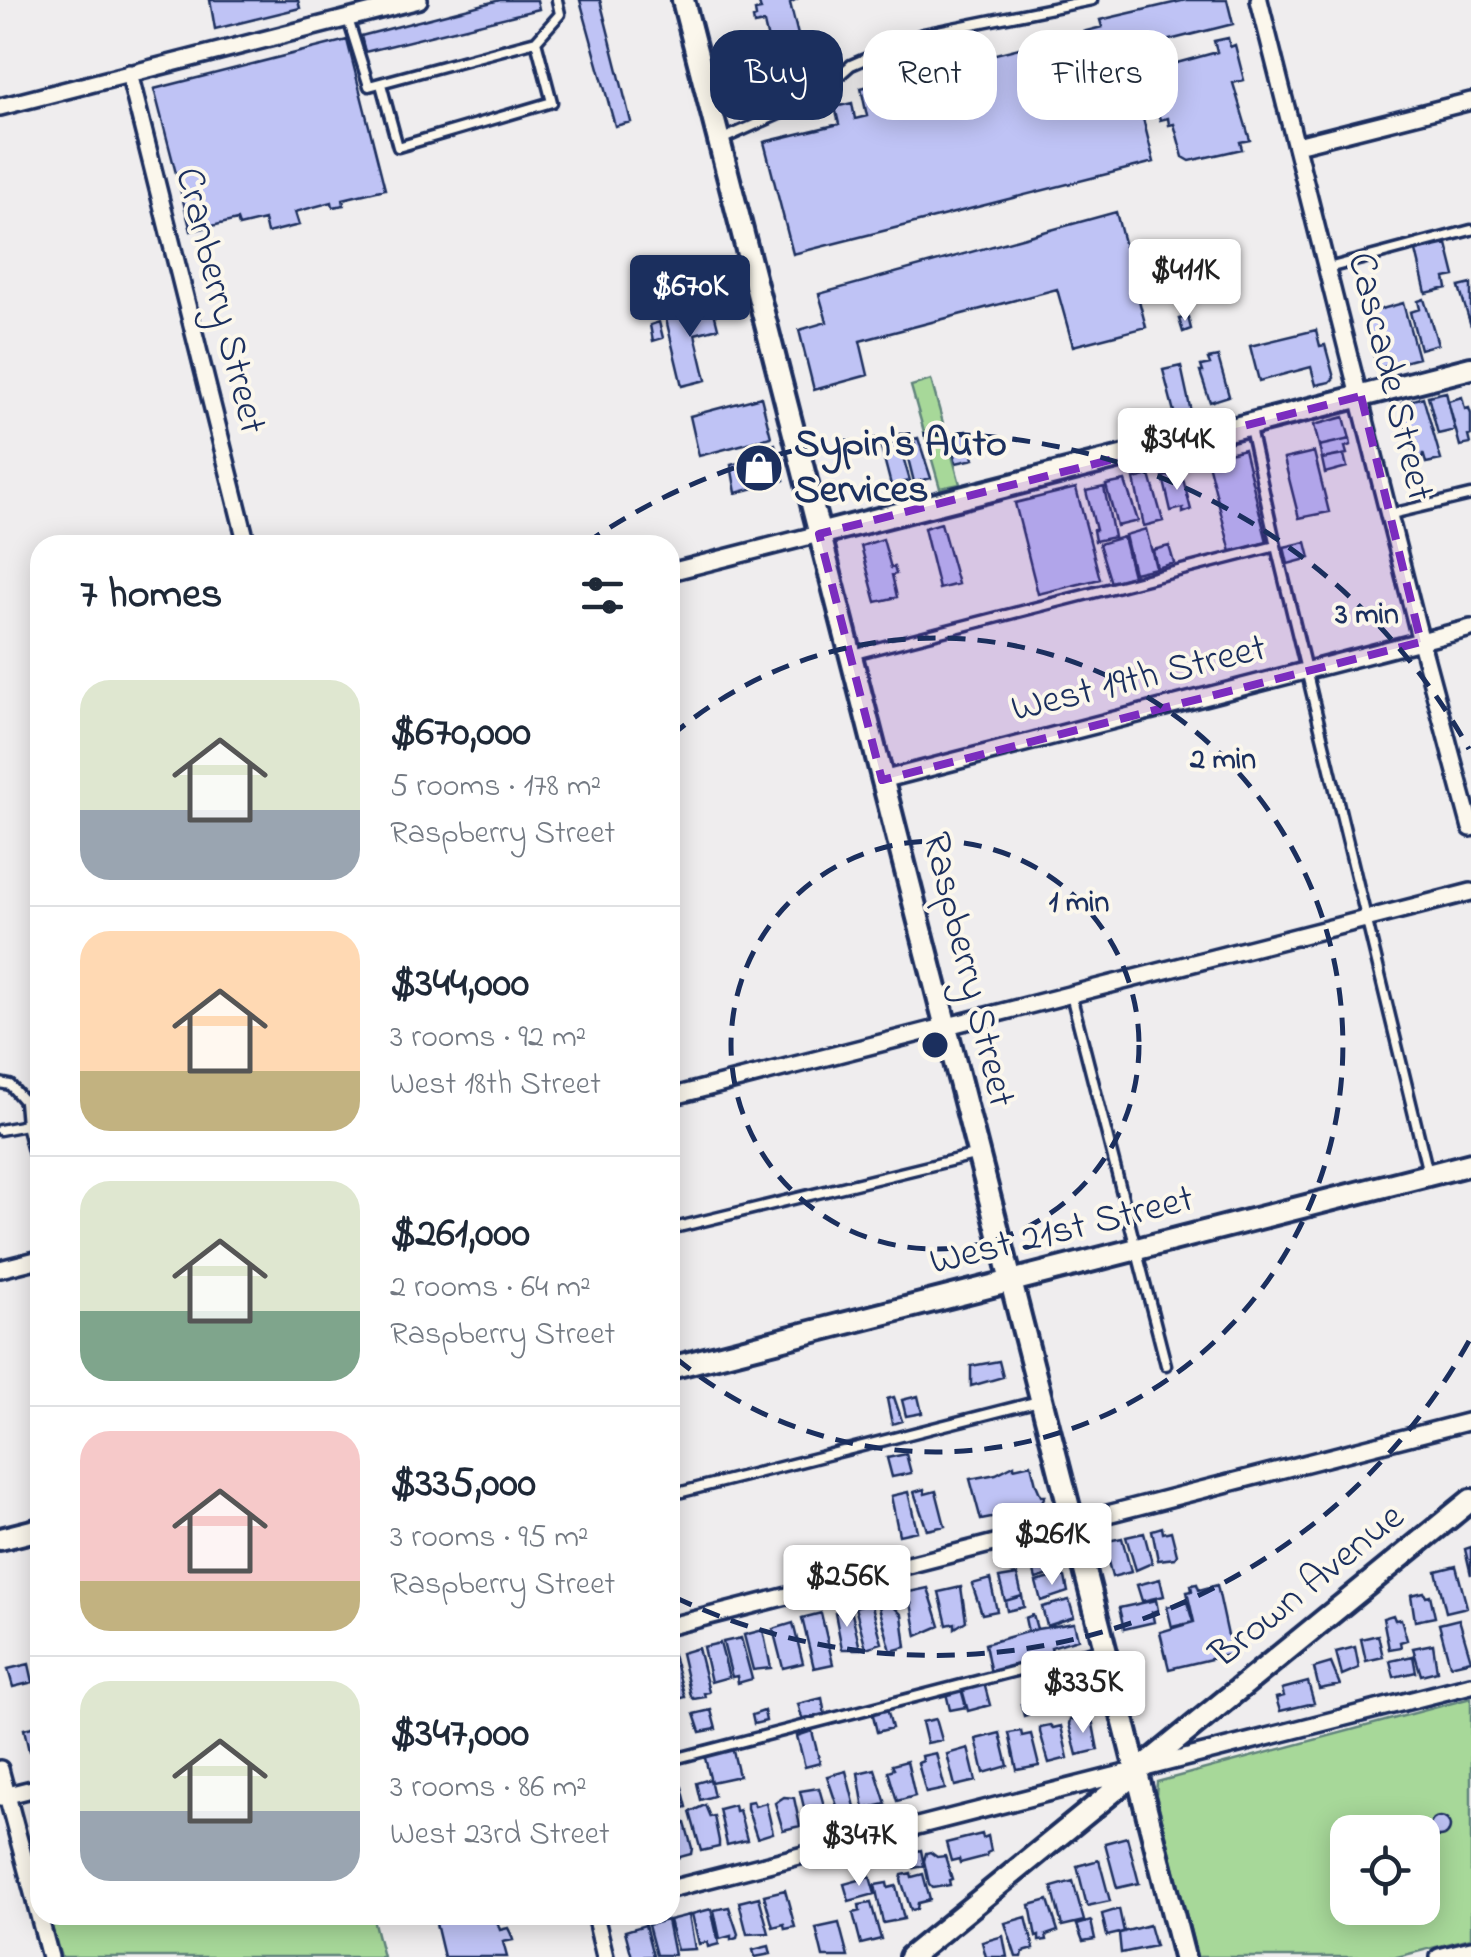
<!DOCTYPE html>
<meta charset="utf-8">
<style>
:root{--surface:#fff;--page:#f2f2f3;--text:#1f2937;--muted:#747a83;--line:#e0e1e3;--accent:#1b2f5e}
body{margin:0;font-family:"Indie Flower",sans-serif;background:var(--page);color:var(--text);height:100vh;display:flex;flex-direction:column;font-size:38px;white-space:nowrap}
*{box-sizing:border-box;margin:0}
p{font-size:32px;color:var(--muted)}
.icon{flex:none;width:55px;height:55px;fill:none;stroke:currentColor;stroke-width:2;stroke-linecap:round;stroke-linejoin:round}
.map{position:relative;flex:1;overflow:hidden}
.panel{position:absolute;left:30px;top:535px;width:650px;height:1390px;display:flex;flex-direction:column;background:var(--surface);border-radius:30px;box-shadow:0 5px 25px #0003}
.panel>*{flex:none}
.hud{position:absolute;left:710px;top:30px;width:610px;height:90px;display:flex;gap:20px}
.fabs{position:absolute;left:1330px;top:1815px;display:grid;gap:20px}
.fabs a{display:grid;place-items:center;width:110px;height:110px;border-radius:20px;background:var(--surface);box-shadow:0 5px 25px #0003;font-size:50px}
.price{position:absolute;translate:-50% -85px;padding:0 22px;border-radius:10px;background:#fff;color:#222;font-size:32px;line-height:65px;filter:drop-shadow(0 2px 5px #0008)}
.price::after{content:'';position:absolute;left:50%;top:60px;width:30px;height:22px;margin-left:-15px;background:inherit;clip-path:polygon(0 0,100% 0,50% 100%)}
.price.on{background:var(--accent);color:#fff}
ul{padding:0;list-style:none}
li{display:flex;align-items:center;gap:30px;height:250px;padding:0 50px}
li+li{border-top:2px solid var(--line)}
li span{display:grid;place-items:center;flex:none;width:280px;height:200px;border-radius:30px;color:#555}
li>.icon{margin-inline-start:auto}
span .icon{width:120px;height:120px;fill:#fffc;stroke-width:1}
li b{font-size:42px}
h2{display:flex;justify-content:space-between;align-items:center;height:120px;padding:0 50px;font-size:42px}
.pill{padding:0 35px;border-radius:30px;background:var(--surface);box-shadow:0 5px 25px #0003;font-size:35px;line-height:90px}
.pill.on{background:var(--accent);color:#fff}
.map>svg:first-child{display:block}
.green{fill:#a7d899;stroke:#61847c;stroke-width:2.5;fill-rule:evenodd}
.building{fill:#bfc3f5;stroke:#1b2f5e;stroke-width:2.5}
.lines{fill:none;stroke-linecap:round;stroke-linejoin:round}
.lane-casing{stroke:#1b2f5e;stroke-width:15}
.street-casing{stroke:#1b2f5e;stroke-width:22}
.secondary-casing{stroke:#1b2f5e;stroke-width:28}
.lane{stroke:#fbf7ec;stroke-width:8}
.street{stroke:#fbf7ec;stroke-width:15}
.secondary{stroke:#fbf7ec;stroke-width:20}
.marked{fill:#7b2cbf;fill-opacity:0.2;stroke:#7b2cbf;stroke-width:8;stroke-dasharray:20 12;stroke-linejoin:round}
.ring{fill:none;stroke:#1b2f5e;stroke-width:5;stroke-dasharray:18 12}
.labels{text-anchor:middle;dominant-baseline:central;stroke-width:8;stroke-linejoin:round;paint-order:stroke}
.street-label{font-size:40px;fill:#1b2f5e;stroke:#fbf7ec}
.poi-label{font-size:40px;font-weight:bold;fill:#1b2f5e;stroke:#fbf7ec;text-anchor:start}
.centre{fill:#1b2f5e;stroke:#fbf7ec;stroke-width:5}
.ring-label{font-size:30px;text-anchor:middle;font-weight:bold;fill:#1b2f5e;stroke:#fbf7ec;stroke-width:8;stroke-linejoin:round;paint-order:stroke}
</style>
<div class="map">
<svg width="1471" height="1957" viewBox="0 0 1471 1957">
<rect width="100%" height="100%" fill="#efedee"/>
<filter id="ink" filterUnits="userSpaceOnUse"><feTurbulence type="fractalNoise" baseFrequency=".01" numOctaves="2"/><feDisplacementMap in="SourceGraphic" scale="20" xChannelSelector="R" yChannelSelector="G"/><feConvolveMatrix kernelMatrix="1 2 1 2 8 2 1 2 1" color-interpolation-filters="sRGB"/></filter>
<g filter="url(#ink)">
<path class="green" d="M931 380 960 484 940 488 911 386Z
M1471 1698V1938L1397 1957H1197L1156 1795 1157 1782ZM1422 1832V1908H1348V1832Z
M48 1915H372L383 1957H61Z"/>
<path class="building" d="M210 0H298L300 8 215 29Z
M500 0H537L539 9 365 52 361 36Z
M580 0H600L631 122 615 126Z
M758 0H795L790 3 801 47 767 56 762 41 768 40 764 23 754 25 753 18 756 17 755 11 761 10Z
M1186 0H1227L1233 24 1126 51 1154 162 793 254 764 142 839 124 835 107 852 103 855 119 867 116 861 88 937 69 934 55 968 46 972 60 1102 27 1100 20Z
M1228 38 1230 47 1235 45 1244 80 1233 83 1250 140 1240 142 1242 149 1190 161 1183 157 1174 124 1169 125 1168 118 1160 120 1145 59 1169 52 1173 64 1217 52 1214 41Z
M347 40 385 189 343 199 344 205 333 207 332 202 295 212 299 225 267 233 264 220 239 226 237 220 191 231 154 89Z
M1116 212 1146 327 1073 346 1057 289 860 341 868 375 814 390 799 330 827 322 819 294Z
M1447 244 1455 276 1445 278 1447 288 1426 293 1416 251Z
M1471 284V326L1459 287Z
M1424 299 1438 344 1420 349 1410 312 1420 309 1418 301Z
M1403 303 1418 358 1377 369 1364 314Z
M712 304 718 328 695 334 706 380 682 386 665 315Z
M1188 317 1191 329 1183 332 1179 319Z
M659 322 663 338 653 341 650 325Z
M1316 330 1320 346 1325 345 1334 378 1330 382 1316 385 1311 367 1259 381 1250 346Z
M1218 357 1229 396 1210 402 1200 372H1203L1201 366 1210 364 1208 359Z
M1181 366 1191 412 1175 416 1163 370Z
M1446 392 1455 430 1438 434 1428 396Z
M761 397 771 437 699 456 690 416Z
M1423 397 1441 460 1426 463 1423 453 1422 458 1417 459 1407 436 1402 403Z
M1462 397 1465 409 1469 408 1471 414V435L1468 436 1470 444 1460 446 1448 401Z
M1344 417 1350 439 1319 446 1314 425Z
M966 431 974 459 956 463 949 435Z
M918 438 931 478 914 482 905 446 915 444 914 439Z
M1350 439 1351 445 1345 447 1347 454 1322 459 1319 446Z
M899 443 910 481 891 485 881 447Z
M775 444 784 480 736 493 731 465 746 461 744 453Z
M1244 449 1267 542 1231 552 1207 459Z
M1314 452 1329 512 1299 518 1284 459Z
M1344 455 1347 467 1325 473 1322 459Z
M1178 473 1182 475 1191 510 1183 513V508L1171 511 1163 477Z
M1150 475 1163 521 1144 526 1134 479Z
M1125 481 1138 521 1117 526 1106 485Z
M1104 487 1114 537 1095 541 1093 530H1096L1086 491Z
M1076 488 1100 579 1038 594 1015 503Z
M941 523 958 584 939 589 924 528Z
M1146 529 1156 568 1134 573 1125 535Z
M1123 537 1133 576 1111 583 1099 544Z
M883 539 891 568 894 567 896 574 892 575 897 597 876 602 861 546Z
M1306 542 1310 558 1288 564 1284 547Z
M1169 546 1174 563 1157 568 1153 550Z
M999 1361 1003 1377 971 1386V1366Z
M918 1396 922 1413 906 1416 902 1400Z
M894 1397 902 1421 892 1424 887 1399Z
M906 1454 911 1473 892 1477 887 1458Z
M1031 1464 1036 1484 1041 1496H1045L1038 1509 981 1520 970 1479 996 1474 1014 1465V1468Z
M924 1489 925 1494 936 1491 945 1526 927 1530 914 1492Z
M908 1492 917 1531 899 1535 891 1496Z
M1162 1527 1163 1533 1171 1531 1177 1555 1175 1558 1158 1560 1152 1530Z
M1144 1533 1152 1563 1136 1570 1126 1537Z
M1122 1538 1131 1572 1112 1577 1103 1542Z
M1471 1547V1575L1465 1549Z
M1053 1555 1059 1556 1063 1571 1036 1579 1031 1561Z
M1456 1566 1467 1607 1446 1612 1436 1571Z
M1017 1575 1022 1596 1005 1601 999 1578Z
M1059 1576 1065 1577 1068 1592 1041 1601 1036 1582Z
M990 1579 997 1611 982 1614 972 1584Z
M1160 1579 1164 1596 1142 1601 1137 1585Z
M1197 1584 1199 1590 1217 1585 1232 1654 1169 1669 1160 1632 1194 1622 1187 1592 1192 1591 1191 1585Z
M961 1587 966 1621 955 1628V1623L947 1625 939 1592Z
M928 1588 940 1626 917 1636 909 1592Z
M1424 1592 1426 1596 1430 1595 1435 1617 1415 1621 1411 1595Z
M1022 1596 1024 1607 1007 1611 1005 1601Z
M1069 1600 1074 1617 1047 1626 1042 1607Z
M1156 1600 1158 1610 1152 1612 1154 1622 1124 1629 1119 1608Z
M871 1602 882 1643 866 1648 855 1607Z
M1187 1602 1193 1622 1172 1627 1167 1607Z
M891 1604 902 1615 906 1647 891 1651 879 1607Z
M851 1609 860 1649H842L835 1613Z
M821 1613 833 1664 814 1668 802 1618Z
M1033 1615 1037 1629 1028 1632 1025 1618Z
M1393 1615 1395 1620 1401 1619 1407 1640 1400 1642 1401 1647 1389 1649 1383 1618Z
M1459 1619 1471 1660 1450 1665 1439 1624Z
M793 1623 803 1663 783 1668 773 1629Z
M1074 1623 1078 1639 1051 1647 1053 1656 991 1674 985 1644 1037 1629Z
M763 1630 771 1668 753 1670 744 1635Z
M1378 1635 1383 1657 1366 1661 1361 1639Z
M741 1638 752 1679 738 1683 737 1676 732 1677 723 1642Z
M720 1643 729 1677 711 1682 703 1647Z
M1433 1644 1437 1671 1421 1675 1413 1648Z
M1355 1647 1359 1668 1342 1675 1336 1652Z
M698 1648 709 1692 704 1693 705 1697 694 1699 691 1696 681 1653Z
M673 1655 685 1697 670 1701V1656Z
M1413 1656 1416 1672 1394 1677 1390 1661Z
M1077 1659 1086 1664V1673L1050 1682 1046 1668Z
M1331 1663 1340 1685 1319 1689 1314 1668Z
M29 1664 33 1682 13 1687 8 1669Z
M1308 1682 1314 1703 1280 1711 1276 1698 1284 1696 1282 1689Z
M984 1683 990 1705 968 1711 962 1689Z
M961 1689 966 1707 950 1710 946 1693Z
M1061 1690 1065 1708 1053 1711 1048 1693Z
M822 1698 825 1715 803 1721 798 1704Z
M1030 1701 1034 1713 1024 1716 1021 1704Z
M887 1708 892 1728 877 1732 872 1711Z
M711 1710 716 1729 700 1732 694 1714Z
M764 1711 766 1721 754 1724 752 1715Z
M1080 1717 1081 1721 1092 1719 1098 1750 1077 1755 1069 1724 1070 1720Z
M936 1719 942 1740 927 1743 922 1722Z
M40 1725V1752L29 1751 24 1729Z
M1050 1725 1053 1728 1061 1726 1068 1758 1049 1763 1040 1732V1727Z
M812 1731 820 1763 805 1767 797 1736Z
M1021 1731 1022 1736 1031 1734 1039 1766 1017 1770 1009 1733Z
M1000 1733 1008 1766 984 1773 976 1739Z
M732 1747 739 1776 711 1782 704 1754Z
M968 1748 976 1781 955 1786 947 1754Z
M936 1753 945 1789 926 1793 918 1763 923 1761 922 1756Z
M907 1761 915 1796 897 1801 888 1771 894 1769 892 1765Z
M875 1769 886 1804 864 1809 858 1773Z
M846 1771 856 1811 841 1818 827 1776Z
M710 1779 714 1796 700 1800 696 1783Z
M682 1787 687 1807 675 1810 671 1790Z
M819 1788 828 1820 808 1824 800 1791Z
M784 1797 794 1798 800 1826 783 1830 775 1803Z
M753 1801 755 1806 766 1803 773 1833 757 1838 747 1808V1802Z
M705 1805 710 1817 714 1816 719 1841V1847L701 1851 690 1812Z
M734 1805 735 1811 739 1810 747 1840 727 1845 719 1809Z
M1430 1827a10 10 0 1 1 20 0a10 10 0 1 1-20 0Z
M676 1819 678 1825 685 1823 692 1848 691 1854 673 1859 670 1820Z
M982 1834 983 1838 988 1836 991 1851 987 1853V1856L960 1863 959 1859 951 1861 946 1843Z
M1127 1837 1139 1883 1117 1888 1105 1843Z
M921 1850 924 1866 914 1868 910 1853Z
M930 1852 937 1857 945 1856 952 1879 949 1880 950 1885 933 1888 929 1884 924 1861 926 1853Z
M1099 1860 1110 1901 1087 1906 1077 1866Z
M911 1873 912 1877 923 1874 930 1900 918 1903 917 1909 911 1910 901 1880 902 1875Z
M870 1877 875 1894 849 1901 844 1884Z
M1073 1881 1084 1921 1062 1926 1052 1887Z
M887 1883 888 1888 896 1886 904 1919 883 1923 875 1885Z
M785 1890 795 1927 785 1929 784 1924 773 1927 764 1895Z
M759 1897 769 1933 747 1934 739 1902Z
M1048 1900 1058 1931 1046 1935 1047 1940 1039 1941V1936L1036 1937 1030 1905Z
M871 1903 881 1939 861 1944 853 1913 860 1911 859 1905Z
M729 1907 738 1934 737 1938 731 1940V1936L720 1939 715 1915 714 1910Z
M711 1909 719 1944 708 1947 707 1942 699 1944 692 1914Z
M1119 1909 1124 1932 1107 1936 1102 1914Z
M434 1915H495L500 1930 508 1928 511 1934 513 1940 503 1942 507 1957H444Z
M689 1915 695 1949 677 1950 669 1920Z
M1026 1917 1034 1949 1023 1952 1022 1957H1016L1005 1923Z
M667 1920 674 1955H656L648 1925Z
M1091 1921 1095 1939 1083 1941 1077 1925Z
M839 1923 848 1957H823L816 1928Z
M645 1925 653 1956 632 1957 625 1931Z
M1149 1925 1155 1946 1121 1953 1119 1933Z
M1003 1936 1007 1957H986L982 1942Z
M769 1946 771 1954 755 1957 753 1950Z"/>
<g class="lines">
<g class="lane-casing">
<path id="lane" d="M348 19 369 86 536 41 560 14 557 0
M381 84 398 147 552 102 536 41
M723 139 813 99 851 65 923 34 1092 0
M1328 268 1471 230
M1250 428 1276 546
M1391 514 1471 495
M854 654 1276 546 1428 1173
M1071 995 1166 1365
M0 1083 10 1085 24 1101 26 1125 40 1177
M24 1101 40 1090
M0 1130 26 1125
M670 1229 978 1154
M670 1495 1039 1401
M670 1760 1101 1649"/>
</g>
<g class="street-casing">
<path id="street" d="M1259 0 1421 642 1471 828
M129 73 247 545
M0 107 419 0
M1297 145 1471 101
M670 572 819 534
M882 780 1471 628
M670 1097 1471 892
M0 1269 40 1259
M670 1626 1471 1421
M0 1769 50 1957
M0 1797 40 1787
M670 1889 1471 1685
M595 1915 605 1957
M1439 1957 1471 1949"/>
</g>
<g class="secondary-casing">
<path id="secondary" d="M683 0 1184 1957
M819 534 1471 368
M670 1368 1471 1164
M0 1539 40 1529
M910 1957 1471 1500"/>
</g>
<use href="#lane" class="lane"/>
<use href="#street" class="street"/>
<use href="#secondary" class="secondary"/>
</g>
</g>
<path class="marked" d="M1361 396 1421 642 882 780 819 534Z"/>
<g class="ring">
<circle cx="935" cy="1045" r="204"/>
<path d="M671 736A407 407 0 1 1 671 1354"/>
<path d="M1469 1341A611 611 0 0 1 672 1596M585 544A611 611 0 0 1 1469 749"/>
</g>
<defs>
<g id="shop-disc" transform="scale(2.5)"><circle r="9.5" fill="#1b2f5e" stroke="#fbf7ec"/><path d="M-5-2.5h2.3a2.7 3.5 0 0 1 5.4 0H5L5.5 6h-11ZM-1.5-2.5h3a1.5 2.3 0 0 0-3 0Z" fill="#fff"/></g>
</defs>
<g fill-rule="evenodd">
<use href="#shop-disc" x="759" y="468"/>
</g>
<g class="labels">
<g class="street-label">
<text transform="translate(219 301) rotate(76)">Cranberry Street</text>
<text transform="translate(1389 377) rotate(76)">Cascade Street</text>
<text transform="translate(1139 680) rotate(-14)">West 19th Street</text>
<text transform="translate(967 970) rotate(76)">Raspberry Street</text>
<text transform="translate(1062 1232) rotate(-14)">West 21st Street</text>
<text transform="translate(1308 1587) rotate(-39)">Brown Avenue</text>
</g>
<g class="poi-label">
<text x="794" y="445">Sypin's Auto<tspan x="794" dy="46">Services</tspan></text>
</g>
</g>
<circle cx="935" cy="1045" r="15" class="centre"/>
<g class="ring-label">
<text x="1367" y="623">3 min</text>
<text x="1223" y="768">2 min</text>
<text x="1079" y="911">1 min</text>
</g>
</svg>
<div class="fabs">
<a><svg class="icon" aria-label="locate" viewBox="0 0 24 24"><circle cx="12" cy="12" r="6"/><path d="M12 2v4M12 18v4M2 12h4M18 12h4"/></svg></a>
</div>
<b class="price" style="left:1185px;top:324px">$411K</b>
<b class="price on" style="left:690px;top:340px">$670K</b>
<b class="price" style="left:1177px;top:493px">$344K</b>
<b class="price" style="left:1052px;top:1588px">$261K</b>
<b class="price" style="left:847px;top:1630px">$256K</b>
<b class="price" style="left:1083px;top:1736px">$335K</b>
<b class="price" style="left:859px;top:1889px">$347K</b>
<div class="hud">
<a class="pill on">Buy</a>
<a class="pill">Rent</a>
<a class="pill">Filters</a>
</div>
<section class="panel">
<h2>7 homes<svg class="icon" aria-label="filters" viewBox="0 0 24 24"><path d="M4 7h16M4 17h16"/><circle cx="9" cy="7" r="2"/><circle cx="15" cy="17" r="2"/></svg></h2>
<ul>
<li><span style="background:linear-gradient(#dfe7d0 65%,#9aa5b1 0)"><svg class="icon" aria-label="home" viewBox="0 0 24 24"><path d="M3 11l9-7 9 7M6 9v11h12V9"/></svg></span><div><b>$670,000</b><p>5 rooms · 178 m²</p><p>Raspberry Street</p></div></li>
<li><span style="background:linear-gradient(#ffd9b3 70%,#c2b280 0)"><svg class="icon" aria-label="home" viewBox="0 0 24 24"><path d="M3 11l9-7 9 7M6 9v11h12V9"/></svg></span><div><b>$344,000</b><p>3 rooms · 92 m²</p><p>West 18th Street</p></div></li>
<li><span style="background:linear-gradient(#dfe7d0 65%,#7fa58c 0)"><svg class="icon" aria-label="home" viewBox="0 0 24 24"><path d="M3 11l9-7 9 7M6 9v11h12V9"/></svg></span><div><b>$261,000</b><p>2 rooms · 64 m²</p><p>Raspberry Street</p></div></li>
<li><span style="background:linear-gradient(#f6c9c9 75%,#c2b280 0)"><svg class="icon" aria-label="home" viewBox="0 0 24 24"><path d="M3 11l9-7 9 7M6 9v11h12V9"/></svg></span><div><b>$335,000</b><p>3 rooms · 95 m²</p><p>Raspberry Street</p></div></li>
<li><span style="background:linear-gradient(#dfe7d0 65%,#9aa5b1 0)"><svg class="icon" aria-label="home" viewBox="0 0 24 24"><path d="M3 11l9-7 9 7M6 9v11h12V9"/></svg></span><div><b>$347,000</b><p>3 rooms · 86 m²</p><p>West 23rd Street</p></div></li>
</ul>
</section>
</div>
